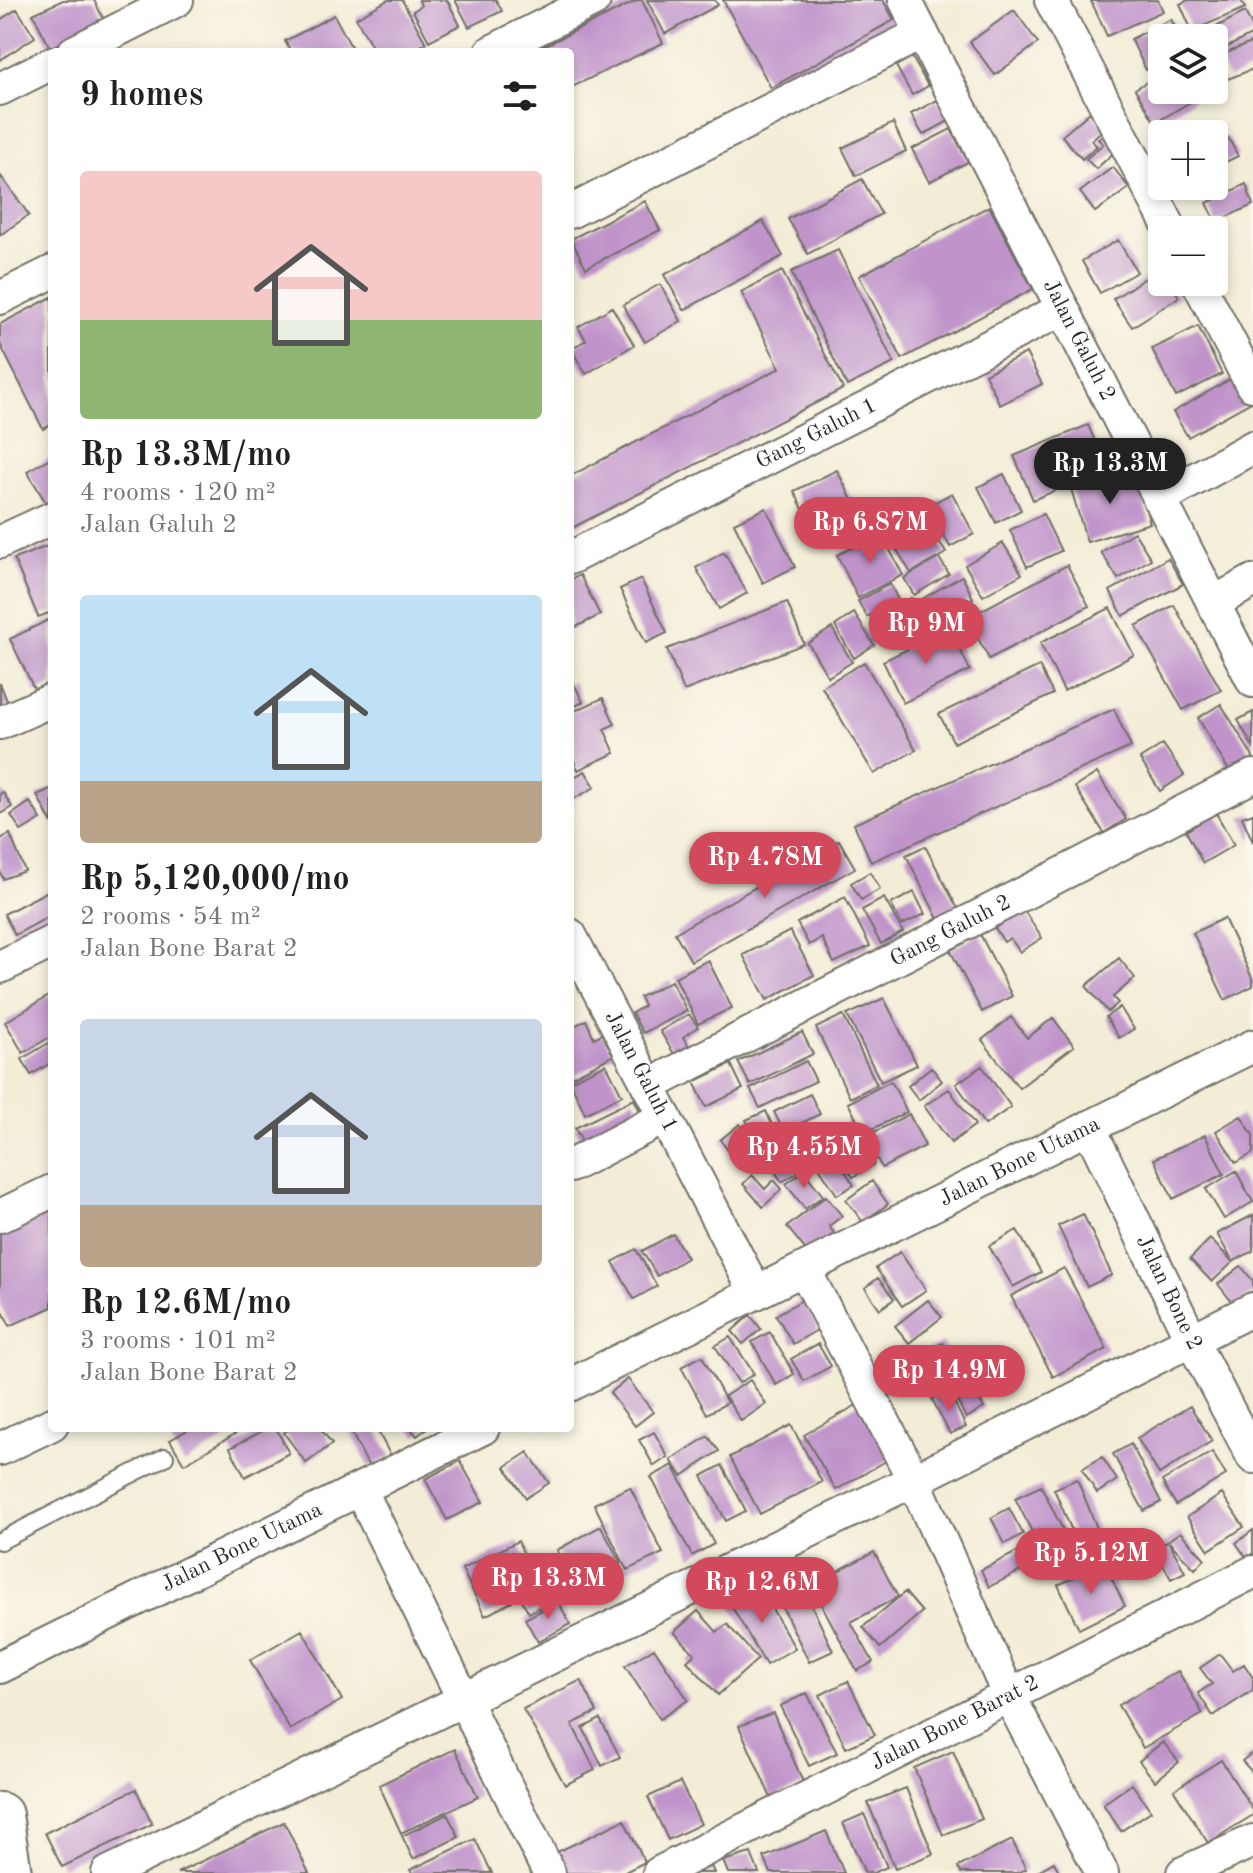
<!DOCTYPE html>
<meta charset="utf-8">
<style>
:root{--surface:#fff;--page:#f2f2f2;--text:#202124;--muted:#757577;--accent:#d1495b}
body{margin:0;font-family:"Old Standard TT",serif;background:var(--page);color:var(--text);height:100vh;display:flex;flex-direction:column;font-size:30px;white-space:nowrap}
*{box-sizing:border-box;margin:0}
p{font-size:26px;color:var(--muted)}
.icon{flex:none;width:44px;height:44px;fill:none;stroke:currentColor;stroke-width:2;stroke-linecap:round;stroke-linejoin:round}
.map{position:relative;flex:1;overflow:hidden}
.details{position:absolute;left:48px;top:48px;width:526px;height:1384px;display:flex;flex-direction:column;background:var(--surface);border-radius:8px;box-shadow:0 4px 12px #0003}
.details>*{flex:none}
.buttons{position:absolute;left:1148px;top:24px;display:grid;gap:16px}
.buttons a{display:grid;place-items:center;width:80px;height:80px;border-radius:8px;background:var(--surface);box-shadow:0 4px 12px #0003;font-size:40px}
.price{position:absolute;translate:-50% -68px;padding:0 18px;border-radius:28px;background:var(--accent);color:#fff;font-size:26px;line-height:52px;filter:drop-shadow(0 2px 4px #0008)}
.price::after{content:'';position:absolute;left:50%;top:48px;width:24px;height:18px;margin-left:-12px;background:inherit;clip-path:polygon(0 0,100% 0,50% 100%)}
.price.active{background:#222;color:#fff}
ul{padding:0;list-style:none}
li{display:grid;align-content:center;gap:16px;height:424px;padding:0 32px}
li span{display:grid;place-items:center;height:248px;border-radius:8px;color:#555}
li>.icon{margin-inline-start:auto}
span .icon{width:144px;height:144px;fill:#fffc;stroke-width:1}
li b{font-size:34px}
h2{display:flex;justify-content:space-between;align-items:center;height:96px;padding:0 32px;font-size:34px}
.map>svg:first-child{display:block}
.building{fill:#c094cb}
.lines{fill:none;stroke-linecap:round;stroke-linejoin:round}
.lane-casing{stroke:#716f67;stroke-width:20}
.street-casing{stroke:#716f67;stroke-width:36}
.secondary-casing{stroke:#716f67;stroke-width:48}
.lane{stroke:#fff;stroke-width:16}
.street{stroke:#fff;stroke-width:32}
.secondary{stroke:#fff;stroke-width:44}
.labels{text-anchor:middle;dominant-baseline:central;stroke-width:7;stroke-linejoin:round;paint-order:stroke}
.street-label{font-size:22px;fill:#2b2b2b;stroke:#fbf7ec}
</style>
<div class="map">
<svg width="1253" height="1873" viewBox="0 0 1253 1873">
<rect width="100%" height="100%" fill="#fbf7ec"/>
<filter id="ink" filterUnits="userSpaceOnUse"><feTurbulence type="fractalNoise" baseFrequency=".0125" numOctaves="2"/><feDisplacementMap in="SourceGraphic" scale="16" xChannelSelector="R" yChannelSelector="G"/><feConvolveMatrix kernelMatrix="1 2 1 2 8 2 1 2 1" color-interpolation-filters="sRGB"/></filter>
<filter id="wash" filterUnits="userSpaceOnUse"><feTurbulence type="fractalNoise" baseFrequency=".006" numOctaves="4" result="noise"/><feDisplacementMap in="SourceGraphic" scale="32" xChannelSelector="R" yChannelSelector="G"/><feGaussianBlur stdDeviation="1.8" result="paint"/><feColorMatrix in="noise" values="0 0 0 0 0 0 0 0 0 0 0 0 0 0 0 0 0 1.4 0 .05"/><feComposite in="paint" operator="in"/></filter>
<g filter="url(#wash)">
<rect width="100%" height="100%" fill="#f3edd7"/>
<g id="blocks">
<path class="building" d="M63 0H94L105 22 50 48 33 14Z
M388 0H402L426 43 409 52H375L356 18Z
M419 0H447L460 25 429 41 413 11 421 6Z
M455 0H496L502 11 469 27Z
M638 0H642L663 43 570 88V52H532Z
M647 0H715L718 5 665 34Z
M723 0H883L894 20 771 88Z
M1158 0 1163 11 1107 36 1091 1Z
M1188 0H1241L1245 8 1192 31 1180 4Z
M17 9 35 37 0 60V20Z
M1014 10 1038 43 995 75 970 42Z
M1245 12 1253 28V34L1214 54V38H1195Z
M334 15 354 52H291L285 41Z
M1171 19 1180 38H1162V62L1146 70 1131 39Z
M1253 42V69L1228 79 1219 56Z
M912 57 928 86 912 95 896 66Z
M1162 73V90H1210L1155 123 1135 89Z
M937 100 949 121 923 135 911 114Z
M1090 112 1105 128 1091 140 1097 146 1082 159 1062 136Z
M893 123 906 151 856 176 842 148Z
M951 129 968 162 929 182 912 149Z
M1106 132 1120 147 1096 169 1086 159 1103 144 1098 139Z
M1228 137 1238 156 1214 168V144Z
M1113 167 1129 188 1095 212 1080 192Z
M0 175 29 215 0 235Z
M862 179 881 214 808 254 788 219Z
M1246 184 1253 205 1216 222 1207 203Z
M645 201 660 230 586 268 571 239Z
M989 206 1033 289 902 359 859 276Z
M763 221 783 256 684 310 664 275Z
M1118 240 1137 272 1100 293 1082 261Z
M838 250 894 363 847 386 791 272Z
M1161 268 1162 282H1170L1179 297 1132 327 1113 299Z
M782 271 843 389 570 529V476L780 368 741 292Z
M660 284 681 321 645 342 623 305Z
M52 297V424L43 429 0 344V324Z
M612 307 634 345 586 374 571 349 586 340 578 327Z
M1198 326 1222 374 1176 397 1152 349Z
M1026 353 1042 384 1000 405 985 374Z
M1236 376 1251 402 1188 437 1173 412Z
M1088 425 1107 469 1033 500 1014 456Z
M52 457V513L27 471Z
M837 470 865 526 822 547 794 491Z
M1133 470 1150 523 1087 542 1071 489Z
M1004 474 1021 510 996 523 978 487Z
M952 493 974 534 950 547 928 506Z
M766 508 795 567 763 583 734 523Z
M1043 514 1061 551 1027 567 1010 530Z
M924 517 946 553 911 573 889 537Z
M1134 532 1151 559 1118 579 1101 552Z
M881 533 903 575 858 598 837 555Z
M1003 543 1022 574 983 596 965 565Z
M50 545 52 612 38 617 14 559Z
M724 552 747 593 719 609 696 568Z
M939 558 949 574 914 595 904 578Z
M1168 558 1183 584 1123 616 1110 591Z
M1067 565 1089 606 989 659 967 618Z
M580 575 600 615 570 630V580Z
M962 576 973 598 934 620 922 599Z
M641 579 667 633 646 643 620 589Z
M890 584 898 600 867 617 858 601Z
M911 598 923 619 887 640 874 620Z
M787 602 804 644 684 691 667 649Z
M1174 605 1221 690 1183 710 1136 626Z
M1110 608 1134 655 1064 691 1040 643Z
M854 613 874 645 854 658 835 626Z
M52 618V685L36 693 10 639Z
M832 628 852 662 828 677 808 643Z
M950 629 970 670 903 703 883 661Z
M864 662 916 750 874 774 822 687Z
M1039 666 1053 694 954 743 939 714Z
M573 682 583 702 570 709V683Z
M0 683 9 706 0 709Z
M603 698 615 724 604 729 615 753 578 770 570 751V713Z
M1221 704 1253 757V763L1232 776 1198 718Z
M1114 709 1131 747 871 862 854 824Z
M1253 712V747L1238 720Z
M1163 744 1184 775 1160 791 1140 759Z
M585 771 595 787 570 801V779Z
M1097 773 1126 819 1104 833 1075 787Z
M52 788V824L37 795Z
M3 792 12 807 0 814V794Z
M30 802 41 819 21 831 11 815Z
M1216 813 1234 845 1203 863 1186 831Z
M1253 813V842L1242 817Z
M10 834 25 871 3 879 0 871V839Z
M839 840 855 868 691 961 675 933Z
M925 846 958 909 938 919 906 855Z
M870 872 880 889 861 900 851 883Z
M50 890 52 895V915L15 935 4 914Z
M914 892 925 914 902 925 891 904Z
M845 897 870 946 834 963 822 938 809 945 797 923Z
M884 898 903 932 881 944 862 910Z
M1023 909 1042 938 1020 952 1010 938 1004 942 995 928Z
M1224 918 1253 980V986L1225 1000 1193 933Z
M790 931 814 975 767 1000 743 955Z
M980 934 1012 996 982 1012 950 950Z
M1119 958 1135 978 1113 997 1118 1003 1108 1012 1086 986Z
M708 960 732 1008 698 1024 675 977Z
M671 981 687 1011 643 1033 632 1013 644 1006 640 997Z
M52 994V1036L23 1053 5 1022Z
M884 998 917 1065 881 1082 847 1015Z
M1120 1007 1134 1029 1119 1038 1106 1017Z
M689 1014 698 1027 683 1037 689 1046 674 1054 660 1031Z
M843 1015 877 1085 850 1098 816 1028Z
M1011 1017 1027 1038 1053 1018 1074 1046 1019 1088 982 1040Z
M586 1020 594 1038 602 1034 614 1055 570 1078V1028Z
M802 1032 813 1054 750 1085 738 1062Z
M52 1041V1062L31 1075 22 1059Z
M806 1061 816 1081 760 1108 750 1089Z
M606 1064 622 1095 585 1114 570 1081Z
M731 1064 743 1089 706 1107 694 1082Z
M982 1066 1011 1107 985 1125 956 1084Z
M931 1067 942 1081 919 1100 908 1086Z
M891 1081 907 1112 864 1133 848 1103Z
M949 1089 975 1125 951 1143 924 1106Z
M810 1094 820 1114 784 1132 774 1112Z
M634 1099 642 1115 584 1145 575 1128Z
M766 1111 779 1141 760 1149 746 1120Z
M909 1114 925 1146 882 1168 865 1137Z
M1241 1116 1253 1135V1153L1236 1163 1216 1131Z
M848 1121 874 1164 853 1177 827 1134Z
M740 1124 756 1144 736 1160 720 1140Z
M1205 1135 1224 1174 1173 1199 1154 1159Z
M793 1143 808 1166 782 1182 767 1159Z
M831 1150 854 1185 837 1195 815 1161Z
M804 1171 823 1196 805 1209 786 1184Z
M1236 1171 1253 1202 1224 1219 1206 1189Z
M752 1175 765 1189 774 1180 782 1189 763 1207 743 1184Z
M872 1181 888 1204 863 1222 846 1200Z
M826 1196 842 1216 829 1226 834 1233 809 1254 787 1227Z
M52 1199V1307L10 1326 0 1305V1223Z
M1083 1214 1112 1275 1087 1287 1058 1226Z
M1253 1215V1251L1233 1262 1217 1234Z
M1017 1230 1041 1272 1013 1287 989 1246Z
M673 1234 687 1258 657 1276 642 1251Z
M1210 1239 1233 1262 1212 1282 1190 1259Z
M636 1249 657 1286 634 1299 613 1262Z
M900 1252 926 1290 902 1306 876 1268Z
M1241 1266 1253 1281V1293L1235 1306 1218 1284Z
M1064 1268 1107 1349 1053 1377 1011 1296Z
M878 1278 894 1299 880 1309 865 1288Z
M802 1300 819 1329 793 1344 776 1315Z
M928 1300 942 1317 909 1343 895 1326Z
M750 1315 761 1329 743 1344 732 1331Z
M770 1332 794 1374 776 1385 752 1342Z
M730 1337 754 1374 739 1383 715 1346Z
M943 1343 957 1374 918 1392 903 1361Z
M818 1344 831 1366 804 1381 791 1359Z
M702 1356 727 1403 707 1414 681 1367Z
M628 1379 653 1412 635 1426 610 1393Z
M969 1379 984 1408 966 1418 951 1388Z
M750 1380 766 1404 741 1421 725 1396Z
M949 1391 966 1427 950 1434 932 1399Z
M862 1402 893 1457 836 1490 804 1435Z
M1190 1406 1212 1441 1159 1474 1137 1438Z
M791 1425 822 1482 760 1514 730 1457Z
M191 1428H245L184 1464 170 1440Z
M268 1428H276L289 1453 245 1477 230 1448Z
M290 1428H320L332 1444 306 1463 284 1433Z
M349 1428H376L391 1456 369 1467Z
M410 1428H427L417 1436Z
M654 1432 668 1457 654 1466 639 1440Z
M708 1436 719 1451 682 1476 671 1460Z
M1131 1444 1161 1502 1144 1511 1113 1454Z
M528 1452 549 1483 526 1498 505 1467Z
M1212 1452 1226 1475 1176 1505 1162 1481Z
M1102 1457 1117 1480 1097 1493 1082 1469Z
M460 1461 483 1502 447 1520 425 1479Z
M673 1465 714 1544 692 1556 651 1477Z
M722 1465 746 1511 726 1521 702 1476Z
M1077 1479 1097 1528 1075 1538 1054 1489Z
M1041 1486 1065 1534 1039 1546 1015 1498Z
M630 1487 663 1553 627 1570 594 1504Z
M1222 1494 1244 1527 1209 1550 1187 1517Z
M1009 1508 1023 1534 1005 1544 991 1518Z
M601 1526 621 1563 577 1587 557 1550Z
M1139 1530 1155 1550 1132 1570 1115 1550Z
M1253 1530V1563L1251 1564 1236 1543Z
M1180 1532 1205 1559 1195 1569 1169 1542 1185 1572 1171 1579 1155 1550Z
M518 1541 528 1563 500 1577 512 1602 485 1616 462 1569Z
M1023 1549 1031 1566 989 1587 981 1570Z
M874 1552 898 1597 851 1622 873 1662 857 1671 811 1585Z
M536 1562 556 1598 529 1613 509 1577Z
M1104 1563 1125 1606 1079 1629 1058 1585Z
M758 1585 795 1648 766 1665 729 1602Z
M803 1587 833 1651 809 1662 778 1598Z
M905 1592 922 1612 880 1648 863 1627Z
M558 1601 570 1624 538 1642 525 1619Z
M698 1611 717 1632 727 1624 758 1659 718 1695 687 1661 695 1654 674 1632Z
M302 1630 342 1700 290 1730 250 1660Z
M654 1648 688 1700 660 1719 625 1666Z
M1220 1654 1233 1671 1244 1664 1253 1678V1690L1213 1716 1198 1693 1212 1684 1200 1668Z
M1178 1671 1203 1714 1143 1748 1118 1705Z
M581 1680 597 1712 572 1724 595 1770 565 1785 523 1709Z
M848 1681 875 1735 846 1748 820 1695Z
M807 1693 837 1753 809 1766 780 1706Z
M773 1713 804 1784 771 1798 739 1726Z
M600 1719 620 1757 602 1766 583 1728Z
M1163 1742 1179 1762 1155 1781 1139 1761Z
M455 1749 478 1797 401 1833 379 1785Z
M953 1751 982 1819 943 1835 914 1768Z
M1253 1752V1773L1242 1761Z
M1221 1760 1253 1810V1815L1208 1843 1174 1790Z
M680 1782 701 1824 668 1840 648 1797Z
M1132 1784 1151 1811 1121 1831 1103 1804Z
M906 1788 933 1854 895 1869 868 1803Z
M136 1789 152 1824 62 1867 45 1833Z
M447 1814 459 1837 413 1859 402 1836Z
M864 1814 887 1867 873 1873H865L843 1823Z
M624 1820 645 1862 623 1873H562L553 1854Z
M284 1822 309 1873H177Z
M826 1831 844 1873H771L764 1857Z
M475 1839 492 1873H412L410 1870Z
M1012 1840 1026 1869 1017 1873H961L958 1867Z
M751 1853 759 1873H728L723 1861Z
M1054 1862 1060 1873H1035Z
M711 1866 714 1873H695Z"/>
</g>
</g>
<g filter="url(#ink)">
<use href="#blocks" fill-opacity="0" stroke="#716f67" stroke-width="2"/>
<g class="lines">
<g class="lane-casing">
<path id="lane" d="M0 1541 165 1457"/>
</g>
<g class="street-casing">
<g id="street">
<path id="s1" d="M905 0 1253 681"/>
<path d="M1051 0 1171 230"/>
<path d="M74 52 177 0"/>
<path d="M491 52 594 0"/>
<path d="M0 89 52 63"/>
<path d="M570 212 922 33"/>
<path d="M1198 282 1252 385"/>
<path d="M0 298 52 272"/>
<path d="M1159 499 1253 447"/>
<path d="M0 542 52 518"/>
<path id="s2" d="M570 558 1063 309"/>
<path d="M1213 603 1253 581"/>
<path d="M0 723 52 700"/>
<path id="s3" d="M570 935 756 1293"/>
<path d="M0 967 52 942"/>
<path id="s4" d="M648 1086 1253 776"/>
<path id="s5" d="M1089 1127 1191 1339 1253 1457"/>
<path d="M570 1166 665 1117"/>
<path d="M0 1216 52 1191"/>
<path d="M804 1269 914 1480 1009 1696 1102 1873"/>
<path id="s6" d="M570 1385 1253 1046"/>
<path d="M0 1449 52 1424"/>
<path d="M360 1489 549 1873"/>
<path id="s7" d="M0 1667 483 1428"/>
<path d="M108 1873 914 1480 1253 1309"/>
<path id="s8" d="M659 1873 1253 1572"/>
<path d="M1183 1873 1253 1841"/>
</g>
</g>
<g class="secondary-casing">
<path id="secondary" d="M0 1815 9 1873"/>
</g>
<use href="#lane" class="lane"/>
<use href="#street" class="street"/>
<use href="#secondary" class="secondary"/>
</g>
</g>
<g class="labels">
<g class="street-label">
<text stroke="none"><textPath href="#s1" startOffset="382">Jalan Galuh 2</textPath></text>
<text stroke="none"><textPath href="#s2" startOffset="276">Gang Galuh 1</textPath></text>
<text stroke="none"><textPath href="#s4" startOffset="340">Gang Galuh 2</textPath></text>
<text stroke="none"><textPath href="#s3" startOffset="154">Jalan Galuh 1</textPath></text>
<text stroke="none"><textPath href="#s6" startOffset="502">Jalan Bone Utama</textPath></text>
<text stroke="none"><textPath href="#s5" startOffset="184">Jalan Bone 2</textPath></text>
<text stroke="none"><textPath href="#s7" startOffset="270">Jalan Bone Utama</textPath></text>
<text stroke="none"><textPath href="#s8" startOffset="332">Jalan Bone Barat 2</textPath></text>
</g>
</g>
</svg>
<div class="buttons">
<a><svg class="icon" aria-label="layers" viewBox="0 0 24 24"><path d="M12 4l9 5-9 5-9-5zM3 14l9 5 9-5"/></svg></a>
<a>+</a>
<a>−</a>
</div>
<b class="price active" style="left:1110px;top:506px">Rp 13.3M</b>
<b class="price" style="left:870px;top:565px">Rp 6.87M</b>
<b class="price" style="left:926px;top:666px">Rp 9M</b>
<b class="price" style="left:765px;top:900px">Rp 4.78M</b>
<b class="price" style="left:804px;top:1190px">Rp 4.55M</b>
<b class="price" style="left:949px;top:1413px">Rp 14.9M</b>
<b class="price" style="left:1091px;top:1596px">Rp 5.12M</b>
<b class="price" style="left:548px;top:1621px">Rp 13.3M</b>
<b class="price" style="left:762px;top:1625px">Rp 12.6M</b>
<section class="details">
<h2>9 homes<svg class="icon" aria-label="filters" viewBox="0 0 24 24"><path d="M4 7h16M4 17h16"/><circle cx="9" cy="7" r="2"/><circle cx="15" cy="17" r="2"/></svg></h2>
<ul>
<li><span style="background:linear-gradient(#f6c9c9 60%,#8fb573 0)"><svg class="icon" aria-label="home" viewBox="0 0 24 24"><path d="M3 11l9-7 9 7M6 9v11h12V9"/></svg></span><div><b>Rp 13.3M/mo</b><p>4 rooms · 120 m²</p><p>Jalan Galuh 2</p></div></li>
<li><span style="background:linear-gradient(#bfe0f5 75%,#b9a48a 0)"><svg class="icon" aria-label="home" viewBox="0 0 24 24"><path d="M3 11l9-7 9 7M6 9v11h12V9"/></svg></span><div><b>Rp 5,120,000/mo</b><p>2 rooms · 54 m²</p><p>Jalan Bone Barat 2</p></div></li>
<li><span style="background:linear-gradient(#c9d6e8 75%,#b9a48a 0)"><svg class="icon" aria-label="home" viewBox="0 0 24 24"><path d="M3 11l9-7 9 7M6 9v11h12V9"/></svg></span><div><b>Rp 12.6M/mo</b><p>3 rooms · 101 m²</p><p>Jalan Bone Barat 2</p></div></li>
</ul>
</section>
</div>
